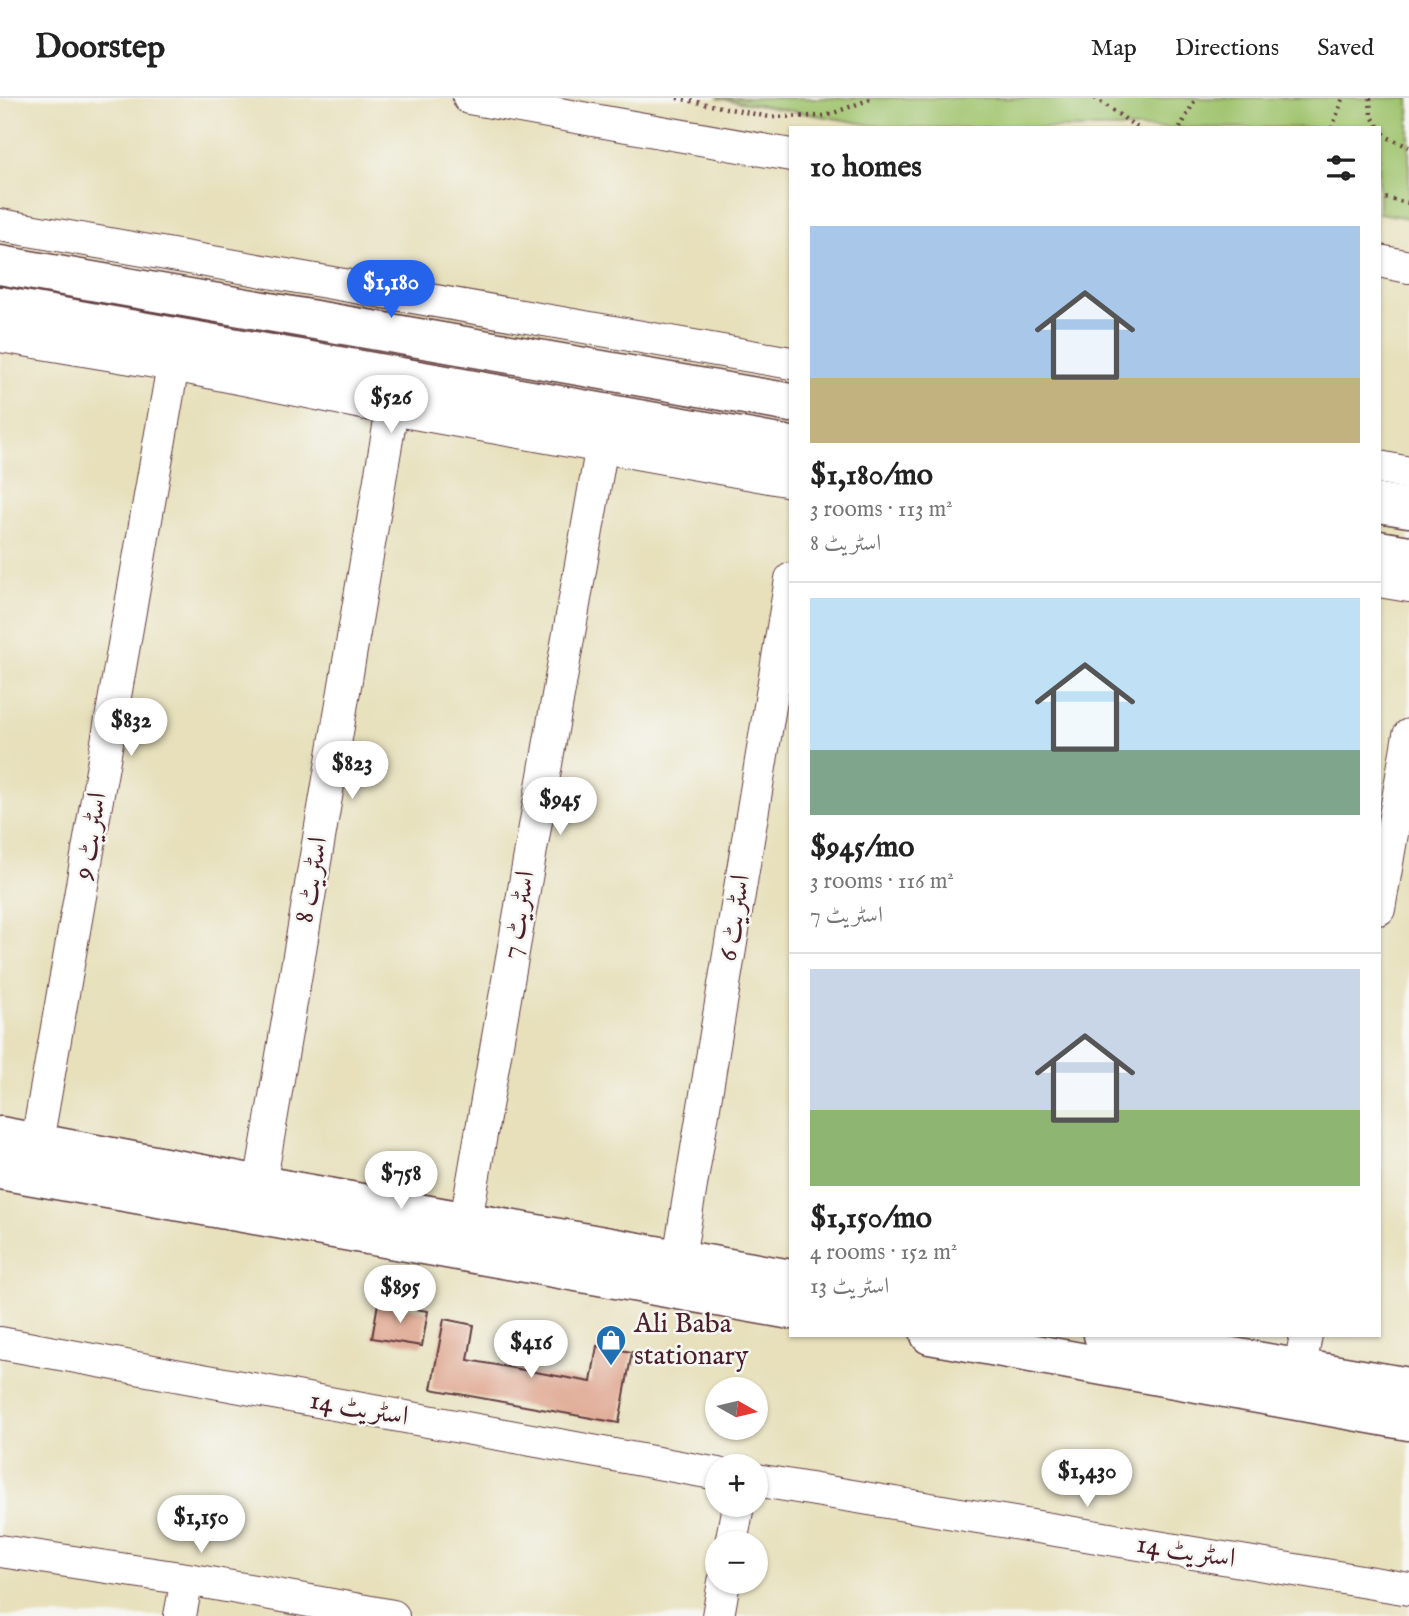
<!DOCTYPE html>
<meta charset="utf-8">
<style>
:root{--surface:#fff;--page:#f6f6f6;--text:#222;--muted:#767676;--line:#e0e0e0;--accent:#2563eb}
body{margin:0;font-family:"IM FELL English",Amiri,serif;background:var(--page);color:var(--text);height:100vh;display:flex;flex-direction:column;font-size:26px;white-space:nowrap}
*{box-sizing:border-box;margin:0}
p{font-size:23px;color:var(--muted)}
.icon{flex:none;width:38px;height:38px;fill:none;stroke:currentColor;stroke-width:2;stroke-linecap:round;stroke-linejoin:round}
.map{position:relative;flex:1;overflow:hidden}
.side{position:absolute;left:789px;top:28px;width:592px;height:1211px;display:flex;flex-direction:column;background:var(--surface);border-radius:0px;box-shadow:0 2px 5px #0004}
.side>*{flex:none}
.needle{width:46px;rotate:98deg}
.controls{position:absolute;left:705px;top:1279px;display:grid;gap:14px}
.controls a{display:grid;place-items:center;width:63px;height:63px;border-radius:50%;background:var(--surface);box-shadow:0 2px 5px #0004;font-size:35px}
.price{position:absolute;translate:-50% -60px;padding:0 16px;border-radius:24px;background:#fff;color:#222;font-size:23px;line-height:46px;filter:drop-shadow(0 2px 4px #0008)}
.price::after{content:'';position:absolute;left:50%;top:42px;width:21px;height:16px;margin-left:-10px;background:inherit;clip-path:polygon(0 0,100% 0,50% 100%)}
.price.on{background:var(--accent);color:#fff}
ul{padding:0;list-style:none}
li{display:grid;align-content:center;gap:14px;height:371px;padding:0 21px}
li+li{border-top:2px solid var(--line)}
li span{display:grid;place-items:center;height:217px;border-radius:0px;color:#555}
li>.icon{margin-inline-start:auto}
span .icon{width:126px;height:126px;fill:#fffc;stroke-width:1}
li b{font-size:30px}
h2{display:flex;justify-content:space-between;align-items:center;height:84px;padding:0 21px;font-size:30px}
header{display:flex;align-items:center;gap:42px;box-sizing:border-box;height:98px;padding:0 35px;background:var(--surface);border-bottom:2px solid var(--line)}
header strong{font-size:33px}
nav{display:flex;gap:38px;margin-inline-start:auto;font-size:24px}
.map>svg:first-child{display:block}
.green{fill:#a0c46e;stroke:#75724c;stroke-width:2}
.building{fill:#db987e}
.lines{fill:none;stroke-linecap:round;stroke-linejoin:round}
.street-casing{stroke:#623c41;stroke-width:34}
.secondary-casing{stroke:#623c41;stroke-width:41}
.path{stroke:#623c41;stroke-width:4.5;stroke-dasharray:2 5;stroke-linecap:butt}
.street{stroke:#fff;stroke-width:32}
.secondary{stroke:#fff;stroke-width:38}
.labels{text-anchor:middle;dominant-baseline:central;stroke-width:5;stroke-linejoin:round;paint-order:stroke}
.street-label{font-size:28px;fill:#4a1f2b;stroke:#f6f6f2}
.poi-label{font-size:28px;fill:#4a1f2b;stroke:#f6f6f2;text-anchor:start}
</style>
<header>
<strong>Doorstep</strong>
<nav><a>Map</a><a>Directions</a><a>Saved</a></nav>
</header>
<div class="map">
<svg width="1409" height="1518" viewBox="0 0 1409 1518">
<rect width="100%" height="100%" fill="#f6f6f2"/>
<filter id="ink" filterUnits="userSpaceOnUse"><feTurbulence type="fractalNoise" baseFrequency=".0143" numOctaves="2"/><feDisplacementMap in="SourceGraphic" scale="14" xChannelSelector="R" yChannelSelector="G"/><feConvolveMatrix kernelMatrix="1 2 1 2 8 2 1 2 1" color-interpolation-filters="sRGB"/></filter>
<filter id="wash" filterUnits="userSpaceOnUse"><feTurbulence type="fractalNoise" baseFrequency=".00686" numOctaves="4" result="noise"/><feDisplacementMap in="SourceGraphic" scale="28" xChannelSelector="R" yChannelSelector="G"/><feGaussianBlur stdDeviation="1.57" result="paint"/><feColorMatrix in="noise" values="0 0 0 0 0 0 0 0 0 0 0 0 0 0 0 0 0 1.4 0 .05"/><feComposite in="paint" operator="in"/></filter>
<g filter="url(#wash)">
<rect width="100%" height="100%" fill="#e7e0bb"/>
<path class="green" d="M717 0H1409V120L1379 115V30H889Z"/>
<g id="blocks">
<path class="building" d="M378 1205 428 1213 422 1248 372 1240Z
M444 1221 474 1227 468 1262 591 1284 597 1248 632 1254 619 1325 431 1291Z"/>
</g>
</g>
<g filter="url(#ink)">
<use href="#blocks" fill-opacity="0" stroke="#623c41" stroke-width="2"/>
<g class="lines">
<g class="street-casing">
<path id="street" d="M469 0 791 57
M0 127 791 265
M1379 163 1409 169
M0 238 173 267 392 311 791 383
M1379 369 1409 375
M1379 483 1409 488
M1379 811 1409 637
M37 1044 173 267
M260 1087 392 311
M466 1122 602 347
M679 1160 791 481
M0 1245 718 1376
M1300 1269 1306 1237
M756 1382 1409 1491
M731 1446 738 1407
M0 1453 187 1481 393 1518
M180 1518 187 1481
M718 1518 724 1484"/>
</g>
<g class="secondary-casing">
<path id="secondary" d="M0 167 791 305
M0 208 791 348
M1379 405 1409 410
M1379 452 1409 457
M0 1038 260 1087 791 1181
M0 1072 791 1212
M930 1237 1409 1323
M1103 1237 1409 1289"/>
</g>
<path class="path" d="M677 0 769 19 826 18 873 0
M1095 0 1138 30
M1370 0 1371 17 1379 30
M1180 30 1196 0
M1332 30 1343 0
M1379 30 1387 39 1409 49
M1379 99 1409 105"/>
<use href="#street" class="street"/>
<use href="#secondary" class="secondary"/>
</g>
</g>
<defs>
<g id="shop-pin" transform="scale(1.575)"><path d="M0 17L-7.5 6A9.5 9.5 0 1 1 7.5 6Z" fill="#1f6fb2" stroke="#f6f6f2"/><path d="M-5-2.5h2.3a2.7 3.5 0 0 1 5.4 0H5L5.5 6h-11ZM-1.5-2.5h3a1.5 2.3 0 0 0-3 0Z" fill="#fff"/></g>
</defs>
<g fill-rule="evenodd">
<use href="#shop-pin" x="611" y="1242"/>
</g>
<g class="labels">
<g class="street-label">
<text transform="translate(91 738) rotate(-80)">اسٹریٹ 9</text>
<text transform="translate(312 782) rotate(-80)">اسٹریٹ 8</text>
<text transform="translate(519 817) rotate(-80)">اسٹریٹ 7</text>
<text transform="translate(735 820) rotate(-81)">اسٹریٹ 6</text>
<text transform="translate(359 1311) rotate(10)">اسٹریٹ 14</text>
<text transform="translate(1186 1454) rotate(9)">اسٹریٹ 14</text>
</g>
<g class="poi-label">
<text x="634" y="1226">Ali Baba<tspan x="634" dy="32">stationary</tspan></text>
</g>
</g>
</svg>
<div class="controls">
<a><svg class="needle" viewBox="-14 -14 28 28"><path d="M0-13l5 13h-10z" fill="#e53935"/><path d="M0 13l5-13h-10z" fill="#767676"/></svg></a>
<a>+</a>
<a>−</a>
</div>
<b class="price on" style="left:391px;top:222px">$1,180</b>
<b class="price" style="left:391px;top:337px">$526</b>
<b class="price" style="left:131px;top:660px">$832</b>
<b class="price" style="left:352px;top:703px">$823</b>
<b class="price" style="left:560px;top:739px">$945</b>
<b class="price" style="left:401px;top:1113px">$758</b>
<b class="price" style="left:400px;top:1227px">$895</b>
<b class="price" style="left:531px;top:1282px">$416</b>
<b class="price" style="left:1087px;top:1411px">$1,430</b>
<b class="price" style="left:201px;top:1457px">$1,150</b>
<section class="side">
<h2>10 homes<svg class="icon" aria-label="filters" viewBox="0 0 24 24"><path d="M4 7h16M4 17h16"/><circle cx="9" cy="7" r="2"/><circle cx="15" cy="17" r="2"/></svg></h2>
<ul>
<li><span style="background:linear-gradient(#a9c7e8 70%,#c2b280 0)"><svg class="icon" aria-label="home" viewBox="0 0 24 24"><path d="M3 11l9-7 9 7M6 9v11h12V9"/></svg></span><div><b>$1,180/mo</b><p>3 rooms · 113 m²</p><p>اسٹریٹ 8</p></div></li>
<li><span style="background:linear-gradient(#bfe0f5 70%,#7fa58c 0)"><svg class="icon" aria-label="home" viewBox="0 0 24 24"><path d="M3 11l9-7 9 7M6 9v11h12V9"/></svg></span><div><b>$945/mo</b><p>3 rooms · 116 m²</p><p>اسٹریٹ 7</p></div></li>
<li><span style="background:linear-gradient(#c9d6e8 65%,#8fb573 0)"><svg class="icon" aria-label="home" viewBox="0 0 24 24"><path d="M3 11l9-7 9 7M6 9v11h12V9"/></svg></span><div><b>$1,150/mo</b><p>4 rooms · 152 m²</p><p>اسٹریٹ 13</p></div></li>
</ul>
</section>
</div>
